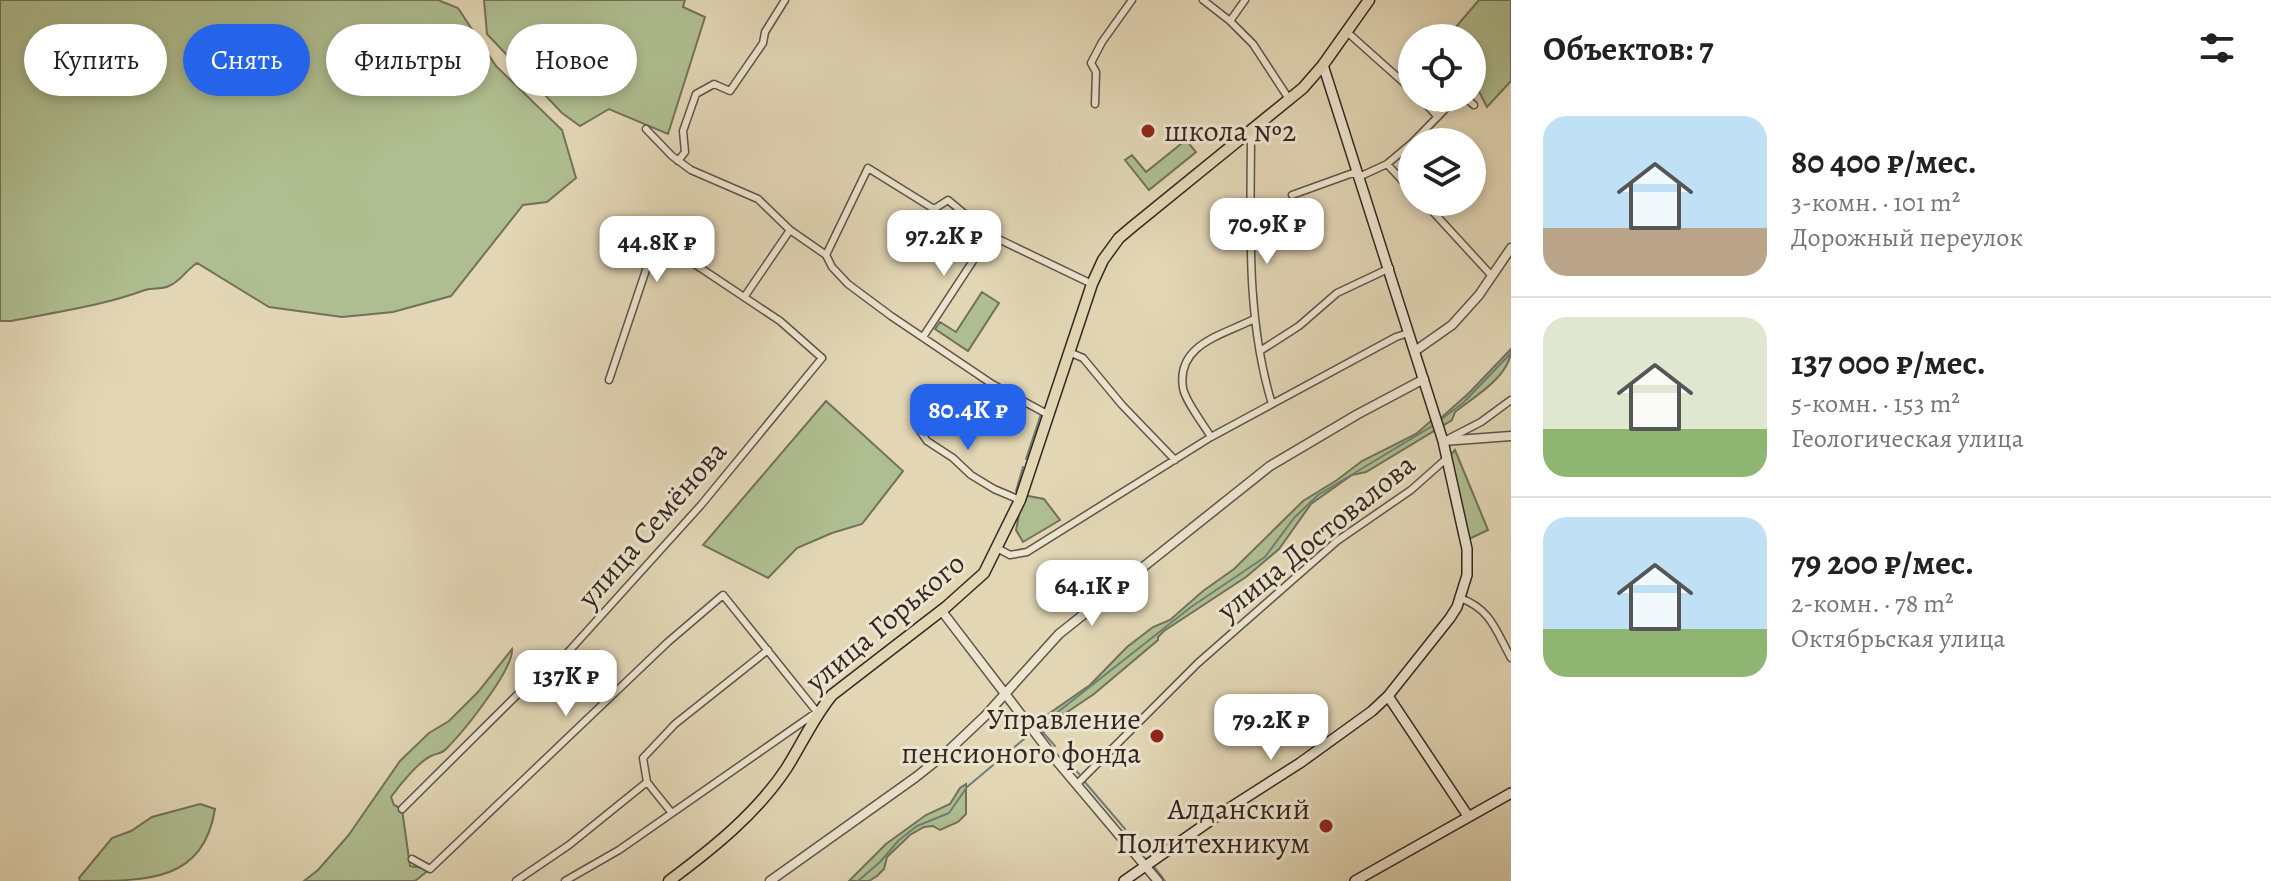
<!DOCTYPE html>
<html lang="ru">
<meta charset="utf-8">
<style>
:root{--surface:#fff;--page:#f6f6f6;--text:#222;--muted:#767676;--line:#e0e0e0;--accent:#2563eb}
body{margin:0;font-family:Alegreya,serif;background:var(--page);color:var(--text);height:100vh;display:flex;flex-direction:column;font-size:30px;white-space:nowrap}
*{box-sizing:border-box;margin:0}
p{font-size:26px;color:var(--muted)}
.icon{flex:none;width:44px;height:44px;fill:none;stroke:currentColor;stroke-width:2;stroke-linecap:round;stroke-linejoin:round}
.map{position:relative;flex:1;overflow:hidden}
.details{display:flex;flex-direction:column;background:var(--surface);width:760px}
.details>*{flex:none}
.top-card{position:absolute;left:24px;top:24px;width:760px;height:72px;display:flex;gap:16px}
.fabs{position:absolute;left:1398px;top:24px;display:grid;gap:16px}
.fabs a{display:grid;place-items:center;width:88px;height:88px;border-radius:50%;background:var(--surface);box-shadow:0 4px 12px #0003;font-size:40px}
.price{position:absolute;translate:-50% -68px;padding:0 18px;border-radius:16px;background:#fff;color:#222;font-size:26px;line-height:52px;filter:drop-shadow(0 2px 4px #0008)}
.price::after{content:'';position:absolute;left:50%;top:48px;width:24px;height:18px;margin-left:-12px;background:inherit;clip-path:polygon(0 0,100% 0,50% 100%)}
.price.on{background:var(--accent);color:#fff}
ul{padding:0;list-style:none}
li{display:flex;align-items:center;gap:24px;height:200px;padding:0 32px}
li+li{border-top:2px solid var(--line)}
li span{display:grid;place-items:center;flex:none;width:224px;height:160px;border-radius:24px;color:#555}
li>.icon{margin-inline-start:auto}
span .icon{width:96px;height:96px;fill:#fffc;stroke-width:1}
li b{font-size:34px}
h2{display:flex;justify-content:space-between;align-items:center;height:96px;padding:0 32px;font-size:34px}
.chip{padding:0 28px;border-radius:36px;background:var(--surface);box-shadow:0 4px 12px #0003;font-size:28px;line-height:72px}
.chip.on{background:var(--accent);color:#fff}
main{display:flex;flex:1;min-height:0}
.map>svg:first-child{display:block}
.green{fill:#afbe90;stroke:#717259;stroke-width:2}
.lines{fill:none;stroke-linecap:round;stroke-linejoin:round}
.stream{stroke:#6e7f78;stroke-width:2}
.minor-casing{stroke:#5f5347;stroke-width:9}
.tertiary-casing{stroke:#5f5347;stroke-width:11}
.secondary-casing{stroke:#332722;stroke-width:12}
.primary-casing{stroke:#332722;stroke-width:13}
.minor{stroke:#ece4cf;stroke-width:6}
.tertiary{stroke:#ece4cf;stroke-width:8}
.secondary{stroke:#ece4cf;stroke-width:9}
.primary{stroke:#e2d6b5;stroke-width:10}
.poi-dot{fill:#8f2418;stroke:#ece4cf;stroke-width:3}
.labels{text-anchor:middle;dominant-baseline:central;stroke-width:6;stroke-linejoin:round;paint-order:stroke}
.poi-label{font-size:30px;fill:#332722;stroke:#ece4cf;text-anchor:end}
.street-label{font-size:30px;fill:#332722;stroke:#ece4cf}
</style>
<main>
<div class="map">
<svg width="1511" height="881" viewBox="0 0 1511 881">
<rect width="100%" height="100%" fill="#e2d6b5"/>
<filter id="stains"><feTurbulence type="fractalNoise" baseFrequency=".0025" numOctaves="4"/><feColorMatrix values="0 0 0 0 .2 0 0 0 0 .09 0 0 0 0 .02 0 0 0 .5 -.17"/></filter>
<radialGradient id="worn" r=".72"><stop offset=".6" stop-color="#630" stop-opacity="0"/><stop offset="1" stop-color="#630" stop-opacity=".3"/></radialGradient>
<path class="green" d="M0 0H438L458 8 496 66 562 130 576 178 547 202 523 205 451 296 393 312 342 317 269 307 197 263C186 270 181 281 169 286 161 290 153 287 145 290 102 306 55 312 11 321H0Z
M484 0H685L683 7 705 17 668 134 609 109 580 126 562 113 487 34Z
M1479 0H1511V81L1487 107 1472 78V38H1451L1449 35Z
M1186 140 1196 152 1149 190 1125 160 1132 155 1146 172Z
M982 292 999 303 968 351 935 329 940 322 956 332Z
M1511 349C1511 376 1474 397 1455 412L1452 420 1366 472 1352 475 1311 504 1279 549 1246 577 1164 631 1158 637V640L1094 694 1054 721 1042 734 1034 724 1090 685 1127 647 1153 627 1170 620 1203 591 1234 569 1303 501 1337 480 1362 461 1416 434 1431 421 1442 417 1469 393Z
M826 401 903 471 862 524 832 533 797 548 768 578 703 545Z
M1455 450 1488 530 1469 539 1449 457Z
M1023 495 1044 499 1060 520 1023 542 1016 530Z
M512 649C514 669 463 732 447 748 442 754 437 753 431 756 418 762 399 786 391 797L394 805 402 809 410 866 430 869 415 881H304L318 870 348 836 400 761 429 733 449 721 478 692Z
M966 784V814L958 822 940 830 933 826 924 827 910 835 887 857 884 869 877 876 869 881H849L886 844 926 815 950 804 960 788Z
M200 804 215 809C203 881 150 881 80 881L79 878 112 838 131 831 152 817Z"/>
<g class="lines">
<path class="stream" d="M1439 421 1463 403 1511 353
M1026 459 1041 414
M1016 491 1023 467
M1039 728 1055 746
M1035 730 1191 607 1265 557 1294 518 1318 495 1434 425
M1063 755 1079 774
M1084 781 1125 829
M1153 865 1165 881
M858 881 880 862 899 840 917 826 949 813 967 787 1030 734"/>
<g class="minor-casing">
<path id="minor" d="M1203 0 1230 21 1253 44 1289 99
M1230 21 1245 0
M1347 32 1412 90
M1420 98 1437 116
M1466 98 1474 105
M1095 104 1096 72 1091 63 1102 42 1132 0
M646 129 672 156 691 170 758 199 790 230 826 255 832 267 848 284 891 316 992 384 1047 414
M1251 130C1251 221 1245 316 1272 404
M1413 142 1456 98
M678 161 685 152 683 131 696 94 714 84 730 91 763 43 765 32 785 0
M1387 164 1412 191
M1292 195 1353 173 1361 176 1387 164 1412 143
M1424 202 1491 275
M826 255 868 168 934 209 948 200 990 235 1092 284
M745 296 790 230
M923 337 990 235
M1260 351 1299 326 1337 293 1390 268
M1069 352 1083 358 1122 405 1175 460
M923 396 919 407 918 428 927 441 953 458 971 475 994 489 1020 500
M1211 437C1204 425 1185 401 1183 388 1176 344 1223 335 1254 319
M1446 440 1481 422 1511 400
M997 548 1010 555 1027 552 1211 437 1396 337 1408 333
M1460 598C1491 609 1496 631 1511 658
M1077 784 1198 663 1337 541 1411 490 1446 459
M402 809 524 688 537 684 570 650 701 505 822 358 780 321 681 255 660 250 651 255 609 380
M671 812 647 782 643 758 675 724 768 650
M412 859 430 869 668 642 723 595 817 712 619 850 565 881
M516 881 569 845 647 782"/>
</g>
<g class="tertiary-casing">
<path id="tertiary" d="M1415 351 1452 325 1479 295 1511 248
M1443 441 1511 436
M941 610 1055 759 1158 881
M770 881 916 777 946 753 985 716 1059 634 1270 466 1358 414 1424 379"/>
</g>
<g class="secondary-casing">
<path id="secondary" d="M1388 696 1468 816
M1124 881 1217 816 1300 763 1372 711 1388 696 1450 618 1457 607 1467 575V549L1443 441 1323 65
M1355 881 1511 793"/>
</g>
<g class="primary-casing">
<path id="primary" d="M669 881C712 849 756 814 786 769 802 744 813 718 832 695L946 607 984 573 1020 500 1092 284 1103 260 1119 238 1132 227 1303 88 1323 65 1369 0"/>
</g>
<use href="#minor" class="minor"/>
<use href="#tertiary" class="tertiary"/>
<use href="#secondary" class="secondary"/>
<use href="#primary" class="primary"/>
</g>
<g class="poi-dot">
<circle cx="1148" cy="131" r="8"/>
<circle cx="1157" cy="736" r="8"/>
<circle cx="1326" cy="826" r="8"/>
</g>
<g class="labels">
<g class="poi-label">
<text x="1164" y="131" text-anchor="start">школа №2</text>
<text x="1141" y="719">Управление<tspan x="1141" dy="34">пенсионого фонда</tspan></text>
<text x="1310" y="809">Алданский<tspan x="1310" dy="34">Политехникум</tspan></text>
</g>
<g class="street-label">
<text transform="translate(652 524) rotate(-49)">улица Семёнова</text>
<text transform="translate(1316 537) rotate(-39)">улица Достовалова</text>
<text transform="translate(885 622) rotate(-40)">улица Горького</text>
</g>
</g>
<rect width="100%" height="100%" filter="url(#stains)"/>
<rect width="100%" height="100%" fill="url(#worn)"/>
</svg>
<div class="fabs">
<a><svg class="icon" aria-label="locate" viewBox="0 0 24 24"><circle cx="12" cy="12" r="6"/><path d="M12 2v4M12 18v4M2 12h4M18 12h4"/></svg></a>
<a><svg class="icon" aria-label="layers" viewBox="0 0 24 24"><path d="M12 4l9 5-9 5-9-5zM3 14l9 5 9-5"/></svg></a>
</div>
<b class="price" style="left:1267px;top:266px">70.9K ₽</b>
<b class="price" style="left:944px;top:278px">97.2K ₽</b>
<b class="price" style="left:657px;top:284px">44.8K ₽</b>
<b class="price on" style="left:968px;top:452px">80.4K ₽</b>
<b class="price" style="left:1092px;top:628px">64.1K ₽</b>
<b class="price" style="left:566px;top:718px">137K ₽</b>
<b class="price" style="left:1271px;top:762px">79.2K ₽</b>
<div class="top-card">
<a class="chip">Купить</a>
<a class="chip on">Снять</a>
<a class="chip">Фильтры</a>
<a class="chip">Новое</a>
</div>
</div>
<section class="details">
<h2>Объектов: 7<svg class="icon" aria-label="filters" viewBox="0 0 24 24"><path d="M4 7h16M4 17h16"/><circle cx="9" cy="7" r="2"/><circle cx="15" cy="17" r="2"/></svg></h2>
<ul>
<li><span style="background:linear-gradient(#bfe0f5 70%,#b9a48a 0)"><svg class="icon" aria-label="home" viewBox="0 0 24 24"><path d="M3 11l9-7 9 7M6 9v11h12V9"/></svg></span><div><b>80 400 ₽/мес.</b><p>3-комн. · 101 m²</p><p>Дорожный переулок</p></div></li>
<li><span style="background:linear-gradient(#dfe7d0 70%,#8fb573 0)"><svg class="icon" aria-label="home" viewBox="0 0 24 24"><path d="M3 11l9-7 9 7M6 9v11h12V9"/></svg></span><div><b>137 000 ₽/мес.</b><p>5-комн. · 153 m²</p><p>Геологическая улица</p></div></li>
<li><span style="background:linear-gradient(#bfe0f5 70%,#8fb573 0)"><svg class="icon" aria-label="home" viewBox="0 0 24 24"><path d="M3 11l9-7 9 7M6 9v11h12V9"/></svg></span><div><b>79 200 ₽/мес.</b><p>2-комн. · 78 m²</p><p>Октябрьская улица</p></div></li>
</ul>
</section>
</main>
